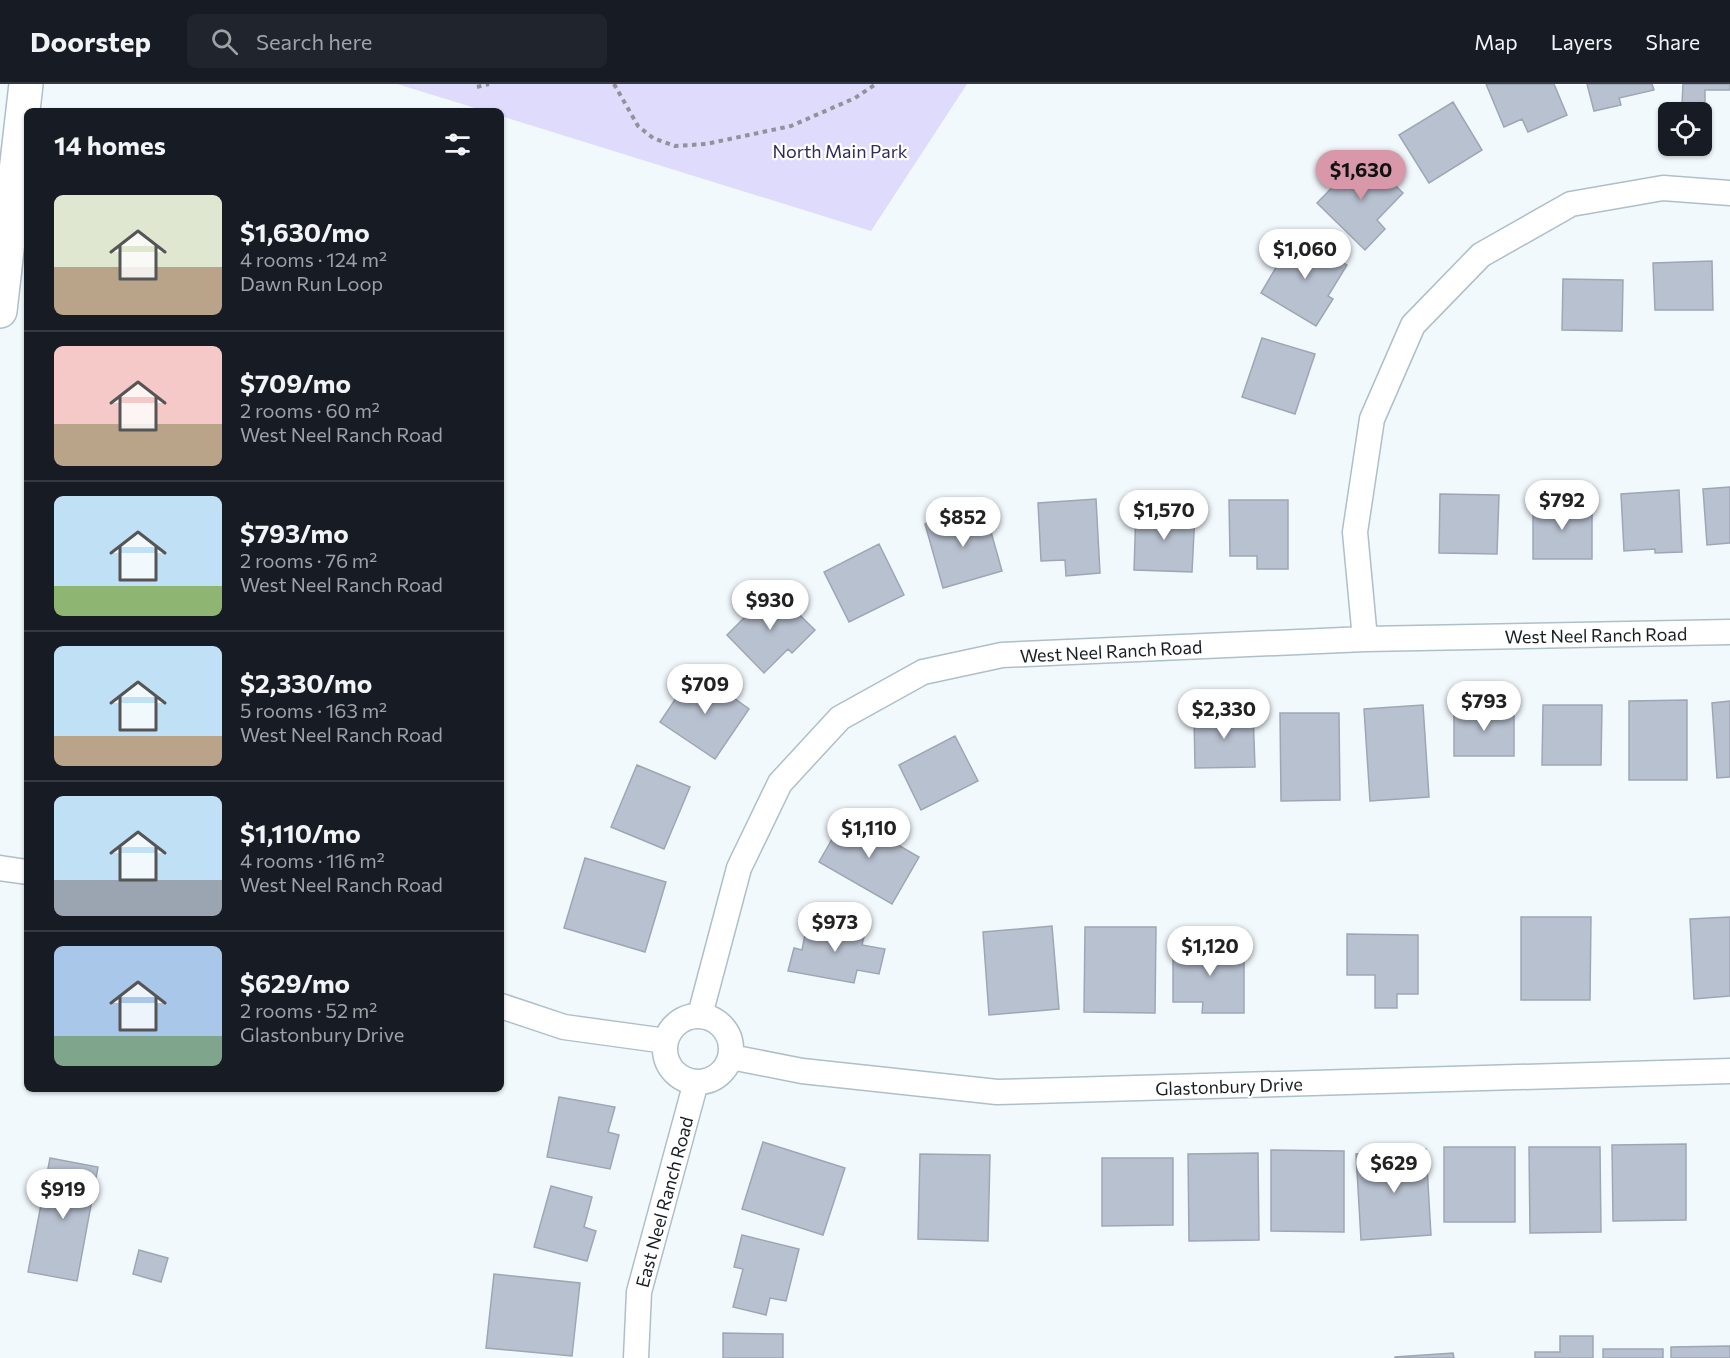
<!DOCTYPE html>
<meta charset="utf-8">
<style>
:root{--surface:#171b24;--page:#20242c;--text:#f1f3f6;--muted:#9ea1a6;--line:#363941;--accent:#d898a9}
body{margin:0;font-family:Commissioner,sans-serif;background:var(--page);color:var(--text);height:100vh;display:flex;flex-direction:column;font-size:22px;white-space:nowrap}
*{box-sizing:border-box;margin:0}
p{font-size:20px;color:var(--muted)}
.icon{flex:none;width:33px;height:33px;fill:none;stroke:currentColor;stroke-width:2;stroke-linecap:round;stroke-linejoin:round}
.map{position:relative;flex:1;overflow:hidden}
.panel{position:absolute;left:24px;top:24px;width:480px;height:984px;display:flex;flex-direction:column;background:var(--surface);border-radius:9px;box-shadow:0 2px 4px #0004}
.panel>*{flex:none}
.buttons{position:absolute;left:1658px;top:18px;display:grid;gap:12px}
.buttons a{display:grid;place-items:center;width:54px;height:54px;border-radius:9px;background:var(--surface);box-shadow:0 2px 4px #0004;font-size:30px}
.price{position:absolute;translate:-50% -51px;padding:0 14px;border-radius:21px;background:#fff;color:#222;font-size:20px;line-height:39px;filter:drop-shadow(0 2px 3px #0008)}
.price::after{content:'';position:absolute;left:50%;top:36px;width:18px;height:14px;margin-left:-9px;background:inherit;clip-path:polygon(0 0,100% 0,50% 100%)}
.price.current{background:var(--accent);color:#111}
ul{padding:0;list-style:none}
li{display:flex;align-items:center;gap:18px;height:150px;padding:0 30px}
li+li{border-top:2px solid var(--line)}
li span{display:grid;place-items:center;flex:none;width:168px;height:120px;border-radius:9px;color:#555}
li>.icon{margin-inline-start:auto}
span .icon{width:72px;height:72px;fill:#fffc;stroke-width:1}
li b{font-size:26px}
h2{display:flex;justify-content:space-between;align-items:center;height:72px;padding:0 30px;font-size:26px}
header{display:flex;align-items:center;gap:36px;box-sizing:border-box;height:84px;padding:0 30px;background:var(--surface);border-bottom:2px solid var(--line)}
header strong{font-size:28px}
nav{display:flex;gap:33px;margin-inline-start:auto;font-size:21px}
.search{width:420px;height:54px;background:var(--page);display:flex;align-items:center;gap:15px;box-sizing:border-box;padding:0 21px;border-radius:9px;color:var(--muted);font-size:22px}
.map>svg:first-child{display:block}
.green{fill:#dfdbfc}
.building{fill:#b8c1d0;stroke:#9ea6b5;stroke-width:1.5}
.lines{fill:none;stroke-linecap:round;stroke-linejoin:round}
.minor-casing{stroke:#aebfc9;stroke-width:27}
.secondary-casing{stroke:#aebfc9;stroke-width:36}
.path{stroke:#8e9498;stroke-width:4;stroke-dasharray:4.5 4.5;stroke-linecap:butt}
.minor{stroke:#fff;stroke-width:24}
.secondary{stroke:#fff;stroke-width:33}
.labels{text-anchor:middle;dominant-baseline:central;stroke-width:4.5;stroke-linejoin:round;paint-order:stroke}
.park-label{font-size:18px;fill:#33285b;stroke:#fff}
.street-label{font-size:18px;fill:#181e22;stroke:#fff}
</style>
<header>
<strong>Doorstep</strong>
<div class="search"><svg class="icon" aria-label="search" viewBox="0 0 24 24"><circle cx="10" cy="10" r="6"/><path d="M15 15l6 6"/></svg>Search here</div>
<nav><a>Map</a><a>Layers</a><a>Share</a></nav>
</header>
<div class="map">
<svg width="1730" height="1274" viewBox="0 0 1730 1274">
<rect width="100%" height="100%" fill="#f2f9fd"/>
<path class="green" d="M397 0H967L871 147 501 32V27H485Z"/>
<path class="building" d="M1486 0H1554L1567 31 1528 48 1522 35 1504 43Z
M1587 0H1652L1654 6 1619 14 1621 21 1594 27Z
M1683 0H1730V6H1705V20H1682Z
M1453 18 1482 66 1429 99 1399 51Z
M1364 71 1403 109 1377 136 1385 145 1365 166 1317 119Z
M1295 151 1347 181 1328 212 1333 215 1316 242 1261 209Z
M1712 177 1713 226H1655L1653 179Z
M1563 195 1623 196 1622 247 1562 246Z
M1262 254 1315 270 1295 330 1242 313Z
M1730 403V459L1707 461 1703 405Z
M1679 406 1682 468 1655 469V465L1624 467 1621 410Z
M1440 410 1499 411 1497 470 1439 469Z
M1096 415 1100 489 1066 492 1065 476 1041 477 1038 419Z
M1229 416H1288V485H1257V472H1230Z
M1533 419H1592V475H1533Z
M984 423 1002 487 943 504 925 440Z
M1136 425 1195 428 1192 488 1134 486Z
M879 460 904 511 849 538 824 488Z
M773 505 815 546 792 569 788 565 764 589 727 551Z
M695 586 749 625 715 675 660 638Z
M1687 616V696H1629V617Z
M1730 617V693L1717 694 1712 619Z
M1423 621 1429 713 1370 717 1364 625Z
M1543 621H1602L1601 681H1542Z
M1454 625H1514V672H1454Z
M1253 628 1255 683 1195 684 1194 630Z
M1280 629H1339L1340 716 1281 717Z
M955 652 978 697 921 726 899 681Z
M637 681 690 703 664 765 611 743Z
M846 731 919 773 892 820 819 778Z
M585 774 666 798 645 868 564 844Z
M1521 833H1591L1590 916H1521Z
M1730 833V912L1694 915 1690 835Z
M808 835 865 848 862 861 885 865 879 890 857 886 854 899 788 887 794 864 802 866Z
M1052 842 1059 925 989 931 983 848Z
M1085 843H1156L1155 929 1084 928Z
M1347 850 1418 851V910H1397V924H1375V891H1347Z
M1173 861H1244V929H1202L1203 918H1173Z
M559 1013 615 1023 608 1048 619 1051 610 1085 547 1073Z
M763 1058 845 1084 823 1151 742 1125Z
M1686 1060V1136L1613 1137 1612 1061Z
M1444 1063H1515V1138H1444Z
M1529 1063H1600L1601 1148 1530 1149Z
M1426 1065 1431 1151 1361 1156 1356 1070Z
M1271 1066 1344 1067V1148L1271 1147Z
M1258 1069 1259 1156 1189 1157 1188 1070Z
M920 1070 990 1071 988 1157 918 1155Z
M50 1074 98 1083 77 1197 28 1188Z
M1102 1074H1173V1141L1102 1142Z
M551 1102 592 1113 584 1143 596 1147 587 1177 534 1163Z
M742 1151 799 1165 786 1217 770 1214 766 1231 733 1223 743 1185 734 1183Z
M139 1166 168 1174 161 1198 133 1190Z
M494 1190 580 1199 572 1272 486 1264Z
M723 1249 783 1250V1274H723Z
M1560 1252H1593V1274H1535V1268H1560Z
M1730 1262V1274H1671V1263Z
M1603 1265H1663V1274H1603Z
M1453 1269 1454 1274H1395V1273Z"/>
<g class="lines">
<g class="minor-casing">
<path id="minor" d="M1365 555 1355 448 1372 335 1413 241 1481 171 1571 120 1663 104 1730 109
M0 784 27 788
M501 922 564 943 666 957
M700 931 739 784 780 699 840 634 923 588 1002 571 1365 555 1730 548
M665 965a33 33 0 1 1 66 0a33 33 0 1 1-66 0Z
M731 973 802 987 997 1008 1730 987
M636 1274 639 1208 696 998"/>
</g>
<g class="secondary-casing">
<path id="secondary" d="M0 227 26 0"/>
</g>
<path class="path" d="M614 0 638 42 653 54 675 62 706 60 791 42 855 14 876 0
M477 3 489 0"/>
<use href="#minor" class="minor"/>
<use href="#secondary" class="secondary"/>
</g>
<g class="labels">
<g class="park-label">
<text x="840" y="67">North Main Park</text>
</g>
<g class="street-label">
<text transform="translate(1596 551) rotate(-1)">West Neel Ranch Road</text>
<text transform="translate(1111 567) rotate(-3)">West Neel Ranch Road</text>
<text transform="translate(1229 1002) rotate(-2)">Glastonbury Drive</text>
<text transform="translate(664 1118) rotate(-75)">East Neel Ranch Road</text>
</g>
</g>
</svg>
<div class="buttons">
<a><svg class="icon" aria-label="locate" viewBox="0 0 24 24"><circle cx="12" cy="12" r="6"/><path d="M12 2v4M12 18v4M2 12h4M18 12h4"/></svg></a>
</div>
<b class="price current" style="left:1361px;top:117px">$1,630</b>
<b class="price" style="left:1305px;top:196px">$1,060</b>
<b class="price" style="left:1562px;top:447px">$792</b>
<b class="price" style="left:1164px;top:457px">$1,570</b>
<b class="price" style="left:963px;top:464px">$852</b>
<b class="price" style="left:770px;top:547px">$930</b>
<b class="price" style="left:705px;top:631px">$709</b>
<b class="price" style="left:1484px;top:648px">$793</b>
<b class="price" style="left:1224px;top:656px">$2,330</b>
<b class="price" style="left:869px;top:775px">$1,110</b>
<b class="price" style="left:835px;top:869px">$973</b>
<b class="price" style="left:1210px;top:893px">$1,120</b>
<b class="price" style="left:1394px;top:1110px">$629</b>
<b class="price" style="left:63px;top:1136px">$919</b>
<section class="panel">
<h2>14 homes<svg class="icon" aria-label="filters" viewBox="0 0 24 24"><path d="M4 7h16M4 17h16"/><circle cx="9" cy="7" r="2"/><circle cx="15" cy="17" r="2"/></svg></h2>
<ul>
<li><span style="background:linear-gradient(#dfe7d0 60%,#b9a48a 0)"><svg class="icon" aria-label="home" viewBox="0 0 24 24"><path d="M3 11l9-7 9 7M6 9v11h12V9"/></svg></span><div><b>$1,630/mo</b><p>4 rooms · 124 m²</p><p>Dawn Run Loop</p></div></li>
<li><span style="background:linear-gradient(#f6c9c9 65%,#b9a48a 0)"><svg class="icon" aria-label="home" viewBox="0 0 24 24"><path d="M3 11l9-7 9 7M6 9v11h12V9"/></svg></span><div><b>$709/mo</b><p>2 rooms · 60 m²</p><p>West Neel Ranch Road</p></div></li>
<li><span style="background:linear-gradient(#bfe0f5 75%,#8fb573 0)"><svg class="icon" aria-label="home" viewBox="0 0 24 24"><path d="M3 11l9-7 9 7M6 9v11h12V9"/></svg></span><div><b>$793/mo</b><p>2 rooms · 76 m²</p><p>West Neel Ranch Road</p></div></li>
<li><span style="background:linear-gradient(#bfe0f5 75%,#b9a48a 0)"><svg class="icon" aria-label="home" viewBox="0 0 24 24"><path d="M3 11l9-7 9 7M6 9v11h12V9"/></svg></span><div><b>$2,330/mo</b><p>5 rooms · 163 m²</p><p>West Neel Ranch Road</p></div></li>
<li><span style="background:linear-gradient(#bfe0f5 70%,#9aa5b1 0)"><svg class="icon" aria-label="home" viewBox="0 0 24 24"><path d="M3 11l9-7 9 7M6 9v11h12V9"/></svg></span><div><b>$1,110/mo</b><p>4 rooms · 116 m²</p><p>West Neel Ranch Road</p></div></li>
<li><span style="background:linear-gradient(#a9c7e8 75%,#7fa58c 0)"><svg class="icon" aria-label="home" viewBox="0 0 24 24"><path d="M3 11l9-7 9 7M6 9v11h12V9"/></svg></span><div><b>$629/mo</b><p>2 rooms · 52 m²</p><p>Glastonbury Drive</p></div></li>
</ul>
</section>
</div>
